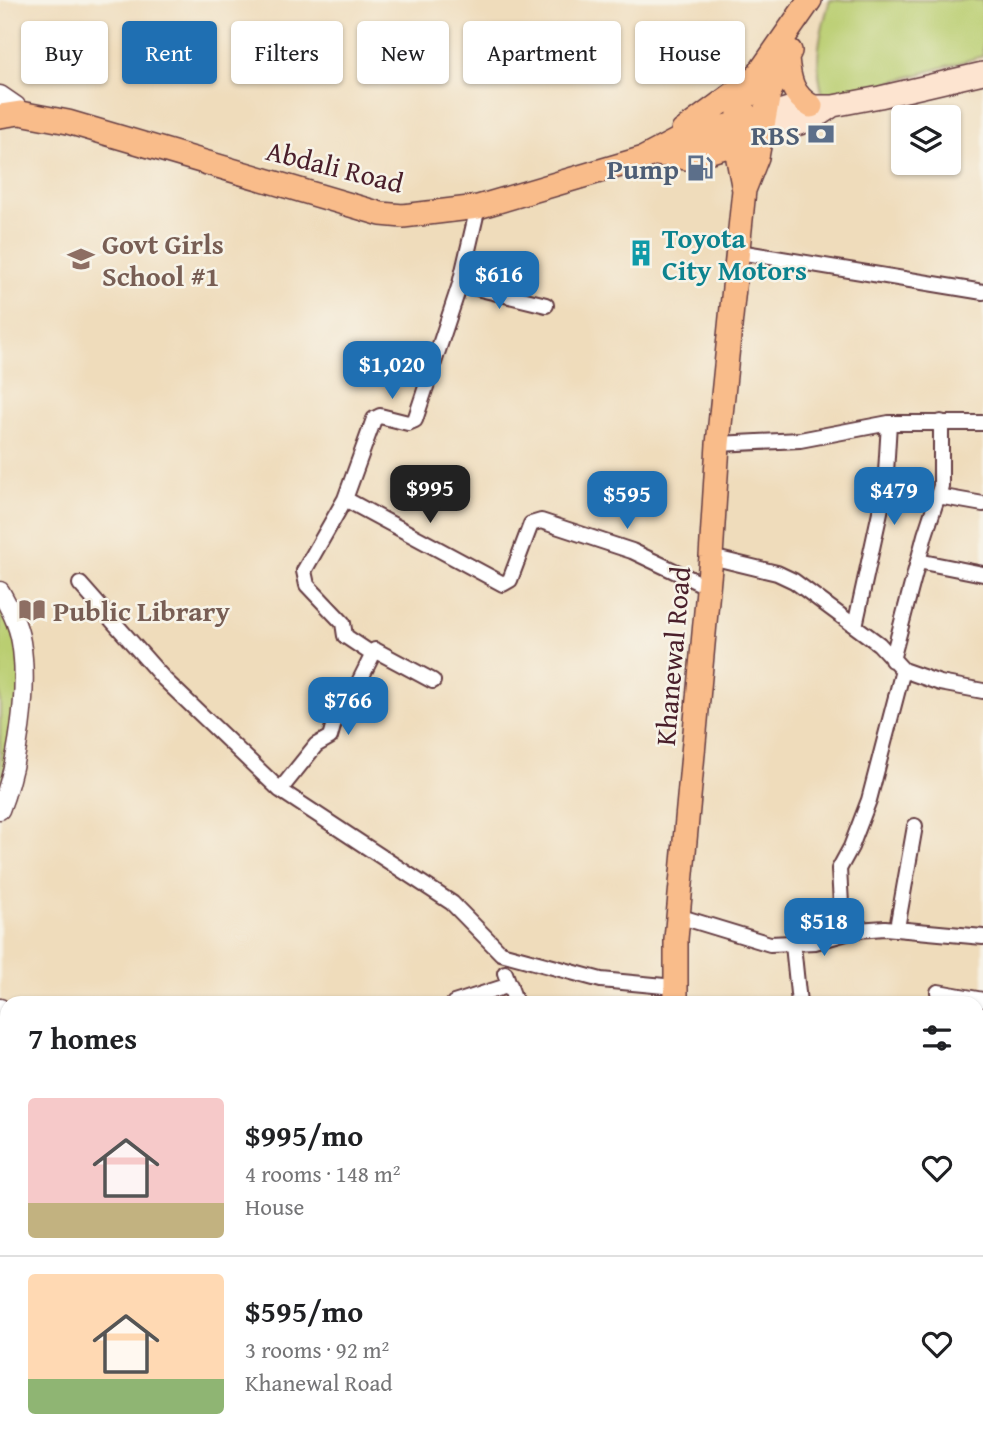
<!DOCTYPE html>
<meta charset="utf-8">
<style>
:root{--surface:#fff;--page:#f2f2f2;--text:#202124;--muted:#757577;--line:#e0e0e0;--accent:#1f6fb2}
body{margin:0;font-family:"Gentium Book Plus",serif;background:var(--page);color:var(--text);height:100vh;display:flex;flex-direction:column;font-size:26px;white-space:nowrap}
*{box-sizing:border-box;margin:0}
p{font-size:23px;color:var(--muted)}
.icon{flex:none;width:38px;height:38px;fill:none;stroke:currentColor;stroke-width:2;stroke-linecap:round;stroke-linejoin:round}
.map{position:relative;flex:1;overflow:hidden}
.panel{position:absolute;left:0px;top:996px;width:984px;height:450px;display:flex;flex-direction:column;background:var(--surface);border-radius:21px 21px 0 0;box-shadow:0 2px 5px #0004}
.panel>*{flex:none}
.guide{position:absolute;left:21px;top:21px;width:942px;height:63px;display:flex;gap:14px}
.fabs{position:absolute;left:891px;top:105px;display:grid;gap:14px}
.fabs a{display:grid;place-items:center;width:70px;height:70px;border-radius:7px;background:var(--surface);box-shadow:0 2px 5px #0004;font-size:35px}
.price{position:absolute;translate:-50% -60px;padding:0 16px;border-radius:14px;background:var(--accent);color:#fff;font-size:23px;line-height:46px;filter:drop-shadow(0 2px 4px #0008)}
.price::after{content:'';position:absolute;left:50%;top:42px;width:21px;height:16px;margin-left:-10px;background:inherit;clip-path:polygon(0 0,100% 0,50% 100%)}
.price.on{background:#222;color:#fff}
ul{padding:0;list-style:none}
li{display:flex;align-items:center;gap:21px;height:175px;padding:0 28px}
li+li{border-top:2px solid var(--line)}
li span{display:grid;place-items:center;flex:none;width:196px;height:140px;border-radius:7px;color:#555}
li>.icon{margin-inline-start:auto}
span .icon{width:84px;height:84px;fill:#fffc;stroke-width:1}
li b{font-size:30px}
h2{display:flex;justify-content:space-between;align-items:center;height:84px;padding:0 28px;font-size:30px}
.chip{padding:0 24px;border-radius:7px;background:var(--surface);box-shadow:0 2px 5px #0004;font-size:24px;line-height:63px}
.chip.on{background:var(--accent);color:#fff}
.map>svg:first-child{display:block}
.green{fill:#bace71;stroke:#82764e;stroke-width:2}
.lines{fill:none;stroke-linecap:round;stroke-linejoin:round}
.minor-casing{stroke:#633b41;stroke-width:18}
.tertiary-casing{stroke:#633b41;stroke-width:21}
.secondary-casing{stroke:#633b41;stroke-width:24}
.primary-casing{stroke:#633b41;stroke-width:26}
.minor{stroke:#fff;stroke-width:14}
.tertiary{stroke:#fff;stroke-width:18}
.secondary{stroke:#fde4d0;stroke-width:21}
.primary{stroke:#f9bc8a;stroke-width:23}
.labels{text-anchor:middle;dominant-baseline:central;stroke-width:5;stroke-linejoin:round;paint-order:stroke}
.service-label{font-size:28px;font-weight:bold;fill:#4e5e75;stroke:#f7f3e8;text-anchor:end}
.street-label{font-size:28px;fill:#4a1f2b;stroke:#f7f3e8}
.culture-label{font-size:28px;font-weight:bold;fill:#0d838f;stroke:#f7f3e8;text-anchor:start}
.education-label{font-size:28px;font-weight:bold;fill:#785e54;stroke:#f7f3e8;text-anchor:start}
</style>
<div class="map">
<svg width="983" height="1444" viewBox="0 0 983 1444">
<rect width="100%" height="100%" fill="#f7f3e8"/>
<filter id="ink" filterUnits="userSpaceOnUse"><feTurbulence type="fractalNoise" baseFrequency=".0143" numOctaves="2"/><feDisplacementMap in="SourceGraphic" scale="14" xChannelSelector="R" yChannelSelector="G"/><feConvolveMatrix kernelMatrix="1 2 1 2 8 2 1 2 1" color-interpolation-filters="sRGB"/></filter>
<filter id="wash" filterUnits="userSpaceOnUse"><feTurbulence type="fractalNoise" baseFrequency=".00686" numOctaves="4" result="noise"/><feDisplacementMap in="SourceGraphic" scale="28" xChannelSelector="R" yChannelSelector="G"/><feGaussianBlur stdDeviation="1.57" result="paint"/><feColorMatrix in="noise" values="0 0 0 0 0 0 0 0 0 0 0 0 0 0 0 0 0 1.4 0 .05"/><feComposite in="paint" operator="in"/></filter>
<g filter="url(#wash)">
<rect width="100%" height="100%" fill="#efdcbb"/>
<path class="green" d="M830 0H983V56L842 96 823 95C813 60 820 33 830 0Z
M0 591 16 624 24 689 0 796Z"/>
</g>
<g filter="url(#ink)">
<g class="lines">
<g class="minor-casing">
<path id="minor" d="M739 252 983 292
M460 284 546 305
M718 444 800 440 889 423H983
M938 496 983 504
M345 499 503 584 510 580 531 524 541 521 632 551 708 587
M711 557 777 573 794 581 879 644 903 670 940 683 983 691
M918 561 983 574
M80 584 164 679 280 790 452 903 501 953 601 980 675 987
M855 626 885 489 889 423
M372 654 345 636 343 623 307 585 304 571 345 499 374 419 380 416 408 423 415 420 460 284 478 207
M892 660 925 535 941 486V422
M280 790 316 745 330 737 335 719 346 708 375 650 433 681
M678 916 770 944 815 942 857 930 885 928 983 937
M897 928 915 826
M836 935 841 904 839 869 851 847 869 800 903 670
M793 945 799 1003
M505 973 516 1003
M938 992 983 1000
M454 1003 510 985
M976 1058H983
M0 1214 7 1211
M0 1367 7 1364
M0 1439 7 1436
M781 1444 787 1438"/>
</g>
<g class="tertiary-casing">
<path id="tertiary" d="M0 95 16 106 20 113
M0 591C9 607 18 623 21 642 29 690 18 764 0 810
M0 1008 7 1017
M69 1438 70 1444
M480 1438 487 1444"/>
</g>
<g class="secondary-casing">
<path id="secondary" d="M763 116 795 106H833L880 97 983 73
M759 137 812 120 833 106"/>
</g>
<g class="primary-casing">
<path id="primary" d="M787 58C789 79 792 95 811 106
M0 116 20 113 68 122 381 214 403 216 478 207 644 158 676 141 763 116
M683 131 748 83
M657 154 687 158 752 139
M744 190 757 157 769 93 790 51
M676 1003V939L711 557 718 444 744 190 738 159 739 110 757 76 810 0
M714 1438 715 1444
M740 1438 741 1444"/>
</g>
<use href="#minor" class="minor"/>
<use href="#tertiary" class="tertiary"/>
<use href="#secondary" class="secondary"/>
<use href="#primary" class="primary"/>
</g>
</g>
<defs>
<g id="bank-bare" transform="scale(2.1)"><path d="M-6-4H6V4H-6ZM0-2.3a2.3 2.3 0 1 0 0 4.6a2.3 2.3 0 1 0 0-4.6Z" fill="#5c6f8a" stroke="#f7f3e8" stroke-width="2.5" paint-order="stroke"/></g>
<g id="fuel-bare" transform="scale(2.1)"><path d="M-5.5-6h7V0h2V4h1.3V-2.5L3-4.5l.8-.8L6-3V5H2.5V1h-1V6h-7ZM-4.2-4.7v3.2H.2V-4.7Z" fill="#5c6f8a" stroke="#f7f3e8" stroke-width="2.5" paint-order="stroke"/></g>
<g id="building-bare" transform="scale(2.1)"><path d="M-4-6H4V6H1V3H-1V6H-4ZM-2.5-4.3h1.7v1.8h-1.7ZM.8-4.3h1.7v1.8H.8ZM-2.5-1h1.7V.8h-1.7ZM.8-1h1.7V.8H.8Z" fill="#0f9aa8" stroke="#f7f3e8" stroke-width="2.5" paint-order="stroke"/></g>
<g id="school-bare" transform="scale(2.1)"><path d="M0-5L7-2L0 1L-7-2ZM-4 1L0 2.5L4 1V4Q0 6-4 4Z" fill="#8d6e63" stroke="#f7f3e8" stroke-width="2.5" paint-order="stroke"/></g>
<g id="library-bare" transform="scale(2.1)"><path d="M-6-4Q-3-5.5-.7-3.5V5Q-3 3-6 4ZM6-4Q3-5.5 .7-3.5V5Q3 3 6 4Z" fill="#8d6e63" stroke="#f7f3e8" stroke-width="2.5" paint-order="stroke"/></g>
</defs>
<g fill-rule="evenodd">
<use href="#bank-bare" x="821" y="134"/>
<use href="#fuel-bare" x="700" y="168"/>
<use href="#building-bare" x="641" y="253"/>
<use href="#school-bare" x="81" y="259"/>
<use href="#library-bare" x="32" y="610"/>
</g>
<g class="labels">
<g class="service-label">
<text x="800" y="134">RBS</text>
<text x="679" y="168">Pump</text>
</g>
<g class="street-label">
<text transform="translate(335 166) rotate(14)">Abdali Road</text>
<text transform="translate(672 656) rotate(-85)">Khanewal Road</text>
</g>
<g class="culture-label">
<text x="662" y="237">Toyota<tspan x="662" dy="32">City Motors</tspan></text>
</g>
<g class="education-label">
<text x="102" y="243">Govt Girls<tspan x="102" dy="32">School #1</tspan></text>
<text x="53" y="610">Public Library</text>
</g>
</g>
</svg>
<div class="fabs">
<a><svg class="icon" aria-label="layers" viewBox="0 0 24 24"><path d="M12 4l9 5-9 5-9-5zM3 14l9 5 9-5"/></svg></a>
</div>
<b class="price" style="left:499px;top:311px">$616</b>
<b class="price" style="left:392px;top:401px">$1,020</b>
<b class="price on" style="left:430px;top:525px">$995</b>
<b class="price" style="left:894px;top:527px">$479</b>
<b class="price" style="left:627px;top:531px">$595</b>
<b class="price" style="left:348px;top:737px">$766</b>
<b class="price" style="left:824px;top:958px">$518</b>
<div class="guide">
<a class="chip">Buy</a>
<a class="chip on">Rent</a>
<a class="chip">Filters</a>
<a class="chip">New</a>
<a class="chip">Apartment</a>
<a class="chip">House</a>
</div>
<section class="panel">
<h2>7 homes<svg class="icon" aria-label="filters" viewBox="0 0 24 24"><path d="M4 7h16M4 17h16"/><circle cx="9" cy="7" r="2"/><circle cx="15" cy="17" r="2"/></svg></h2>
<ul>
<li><span style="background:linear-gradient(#f6c9c9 75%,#c2b280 0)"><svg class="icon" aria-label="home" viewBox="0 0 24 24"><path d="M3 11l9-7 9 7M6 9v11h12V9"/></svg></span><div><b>$995/mo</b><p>4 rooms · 148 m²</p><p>House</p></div><svg class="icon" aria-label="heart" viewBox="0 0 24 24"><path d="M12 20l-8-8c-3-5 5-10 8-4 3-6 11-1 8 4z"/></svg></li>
<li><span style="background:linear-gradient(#ffd9b3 75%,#8fb573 0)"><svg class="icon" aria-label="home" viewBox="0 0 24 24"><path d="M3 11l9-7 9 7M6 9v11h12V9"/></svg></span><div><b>$595/mo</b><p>3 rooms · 92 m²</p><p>Khanewal Road</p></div><svg class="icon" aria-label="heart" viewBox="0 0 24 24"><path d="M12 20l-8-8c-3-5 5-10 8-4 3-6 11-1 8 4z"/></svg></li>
</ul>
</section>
</div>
